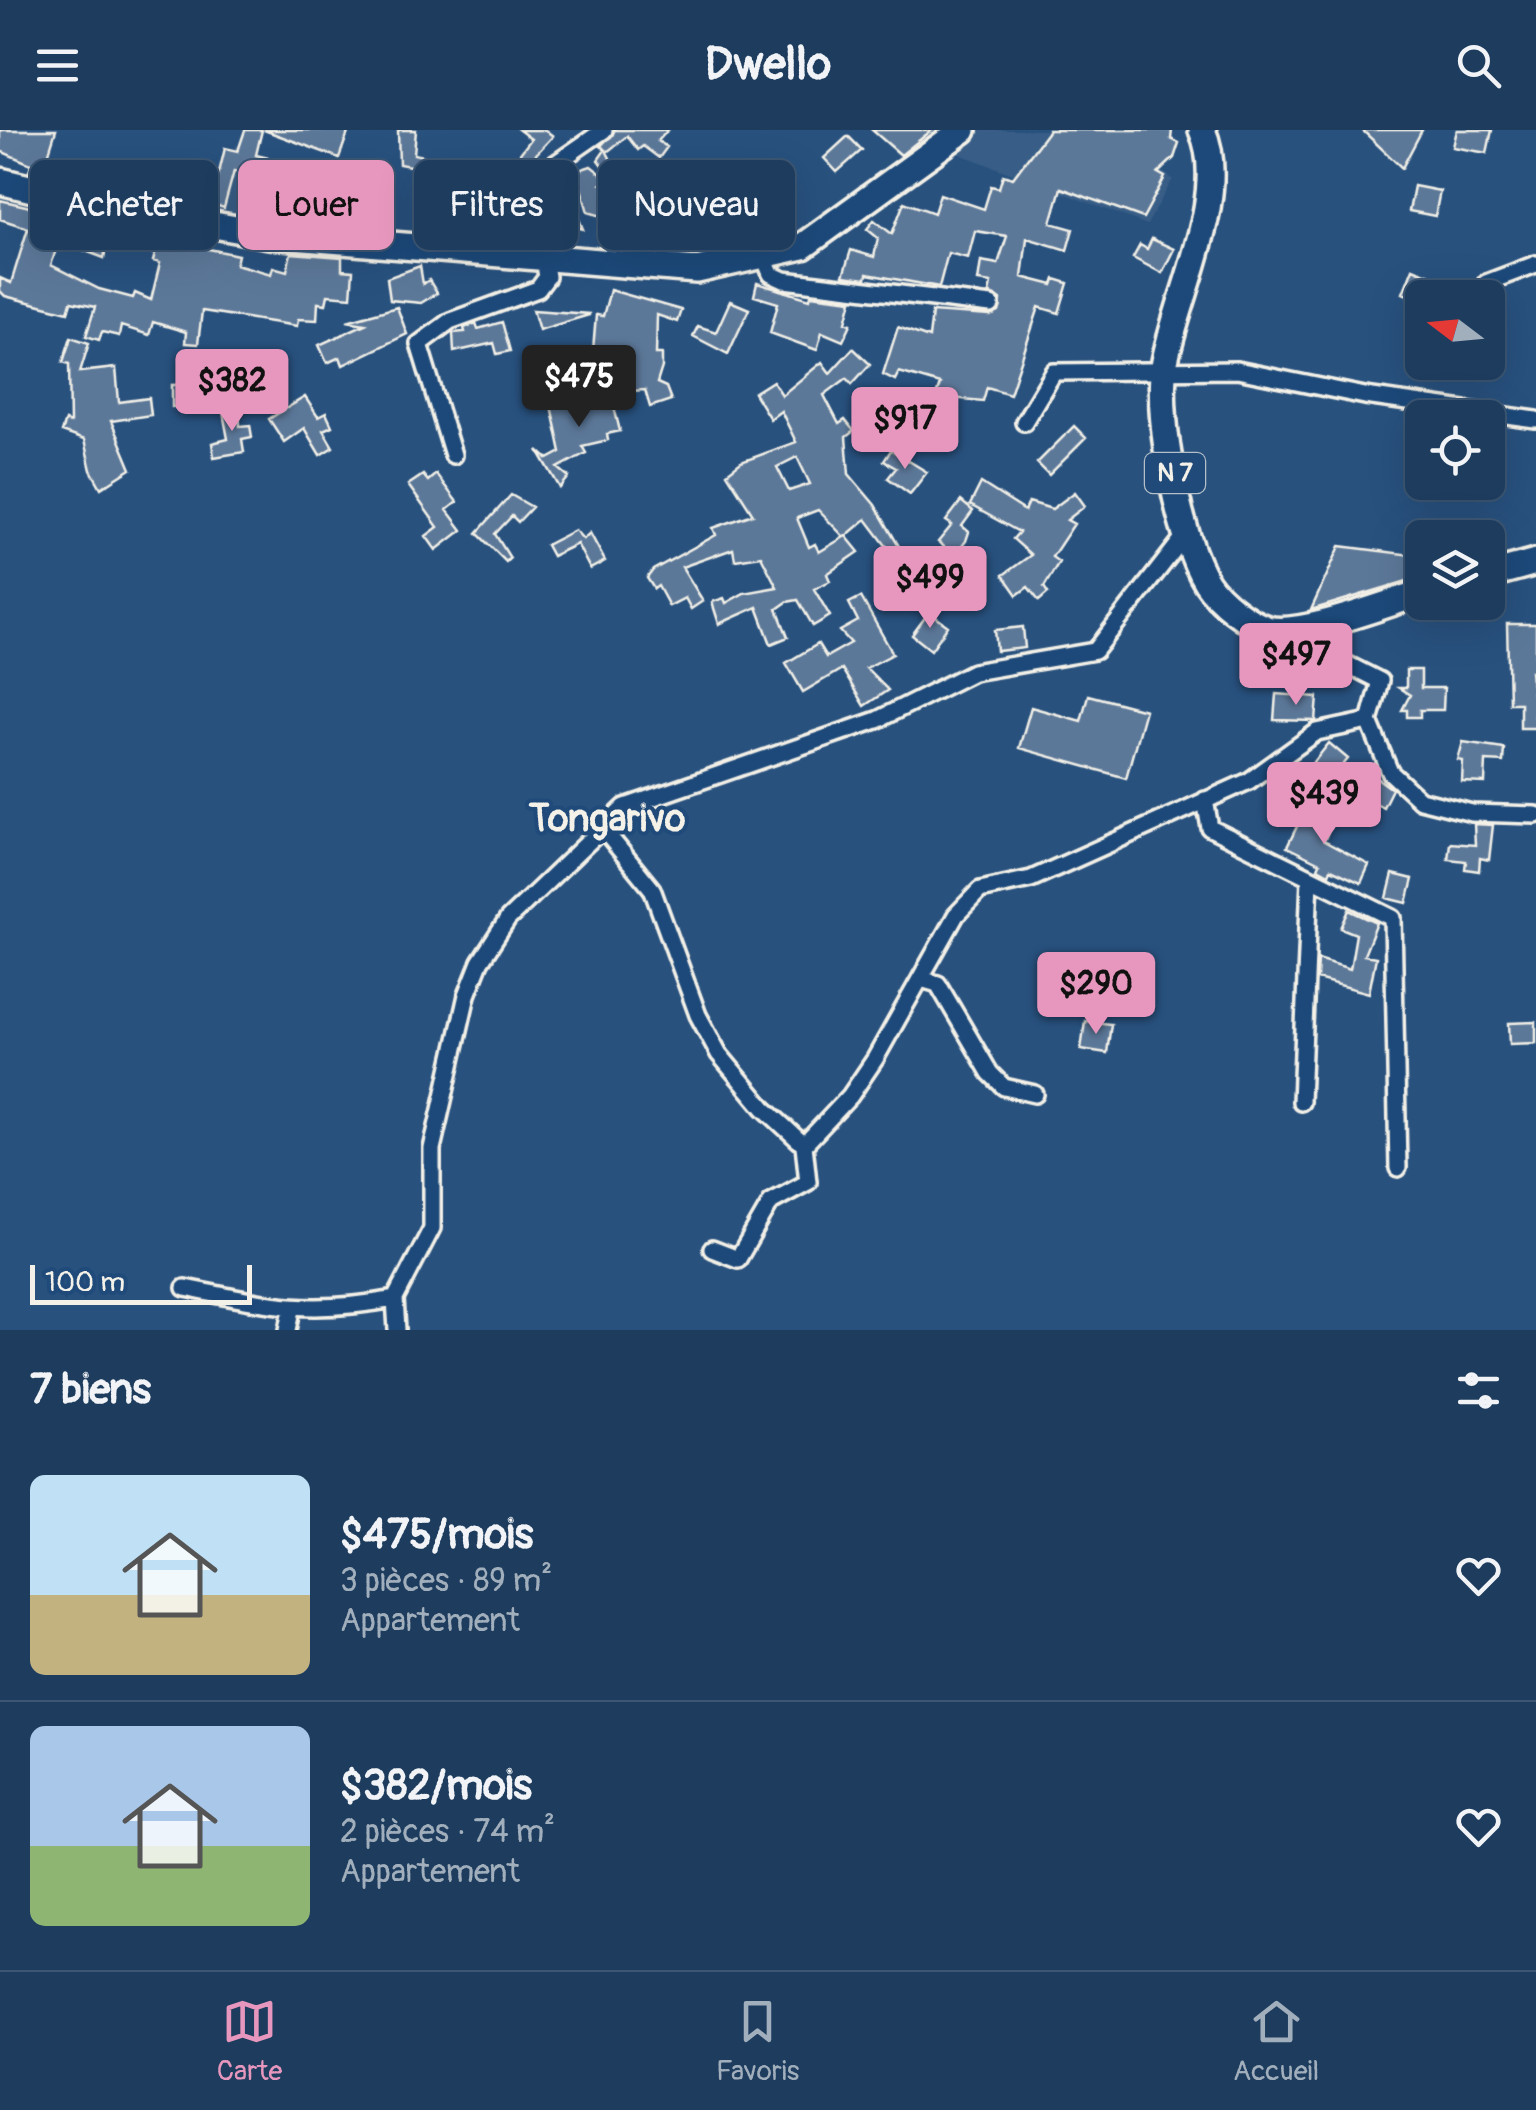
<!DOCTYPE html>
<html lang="fr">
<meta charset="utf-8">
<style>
:root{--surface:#1e3d5e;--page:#2b4867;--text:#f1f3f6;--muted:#a1aebc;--line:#3c5673;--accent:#e797bd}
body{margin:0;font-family:Pangolin,sans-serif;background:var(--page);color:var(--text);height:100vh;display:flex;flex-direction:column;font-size:38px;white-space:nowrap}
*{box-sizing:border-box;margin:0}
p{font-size:32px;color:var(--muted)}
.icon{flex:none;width:55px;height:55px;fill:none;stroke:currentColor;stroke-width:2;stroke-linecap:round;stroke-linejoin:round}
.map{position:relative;height:1200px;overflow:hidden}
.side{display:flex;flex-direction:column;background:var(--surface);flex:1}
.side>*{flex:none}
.top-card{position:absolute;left:30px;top:30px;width:1000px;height:90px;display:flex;gap:20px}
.needle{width:65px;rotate:286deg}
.tools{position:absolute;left:1405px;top:150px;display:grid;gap:20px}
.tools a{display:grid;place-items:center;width:100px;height:100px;border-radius:15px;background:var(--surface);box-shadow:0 10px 40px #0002,0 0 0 2px var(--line);font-size:50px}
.scale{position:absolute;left:30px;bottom:25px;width:222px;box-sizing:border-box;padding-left:10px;border:5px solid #f4f1e8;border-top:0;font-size:28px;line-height:35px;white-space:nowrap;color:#f4f1e8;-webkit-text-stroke:8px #1f4a7a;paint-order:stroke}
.price{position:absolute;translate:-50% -85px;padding:0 22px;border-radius:10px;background:var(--accent);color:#111;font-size:32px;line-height:65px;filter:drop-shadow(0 2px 5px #0008)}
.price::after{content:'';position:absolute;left:50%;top:60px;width:30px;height:22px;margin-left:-15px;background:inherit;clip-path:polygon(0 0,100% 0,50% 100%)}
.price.active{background:#222;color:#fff}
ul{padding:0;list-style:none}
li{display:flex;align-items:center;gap:30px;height:250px;padding:0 30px}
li+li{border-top:2px solid var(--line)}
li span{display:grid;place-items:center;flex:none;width:280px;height:200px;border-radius:15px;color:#555}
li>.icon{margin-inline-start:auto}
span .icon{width:120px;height:120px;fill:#fffc;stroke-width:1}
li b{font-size:42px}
h2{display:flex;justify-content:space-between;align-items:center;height:120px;padding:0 30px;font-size:42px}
.tag{padding:0 35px;border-radius:15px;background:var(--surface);box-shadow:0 10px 40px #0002,0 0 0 2px var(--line);font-size:35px;line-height:90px}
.tag.active{background:var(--accent);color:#111}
header{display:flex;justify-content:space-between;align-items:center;height:130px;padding:0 30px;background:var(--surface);font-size:45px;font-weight:800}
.tab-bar{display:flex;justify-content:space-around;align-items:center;height:140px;border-top:2px solid var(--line);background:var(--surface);font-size:28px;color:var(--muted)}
.tab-bar a{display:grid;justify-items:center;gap:5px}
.tab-bar .active{color:var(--accent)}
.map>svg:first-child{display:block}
.built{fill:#375d86}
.building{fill:#5b7899;stroke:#f4f1e8;stroke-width:2.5;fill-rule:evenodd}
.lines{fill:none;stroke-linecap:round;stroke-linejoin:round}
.street-casing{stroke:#f4f1e8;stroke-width:22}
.primary-casing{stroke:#f4f1e8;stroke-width:32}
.street{stroke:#1f4a7a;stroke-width:15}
.primary{stroke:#1f4a7a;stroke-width:25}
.labels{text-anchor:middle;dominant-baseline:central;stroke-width:8;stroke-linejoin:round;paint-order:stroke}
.shield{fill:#1f4a7a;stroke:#b4bfc7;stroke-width:2.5}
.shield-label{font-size:25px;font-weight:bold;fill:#f4f1e8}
.district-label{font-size:38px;font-weight:bold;fill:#f4f1e8;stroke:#1f4a7a}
</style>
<header><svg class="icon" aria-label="menu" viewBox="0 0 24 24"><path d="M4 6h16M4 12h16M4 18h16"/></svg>Dwello<svg class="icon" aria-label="search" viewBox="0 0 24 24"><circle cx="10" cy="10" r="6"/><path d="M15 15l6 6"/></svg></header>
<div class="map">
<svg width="1536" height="1200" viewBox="0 0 1536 1200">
<rect width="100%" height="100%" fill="#28517e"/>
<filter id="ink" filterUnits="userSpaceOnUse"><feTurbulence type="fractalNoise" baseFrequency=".01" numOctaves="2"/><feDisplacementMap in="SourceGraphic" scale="20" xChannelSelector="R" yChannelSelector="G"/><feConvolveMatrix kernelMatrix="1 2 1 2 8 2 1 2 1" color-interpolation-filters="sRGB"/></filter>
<g filter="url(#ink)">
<path class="built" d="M871 0H1102L1173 49 1147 95 933 14 906 34Z
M236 15 293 37 309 36 306 91 215 86Z"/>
<path class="building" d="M0 0H56L42 45 29 41 31 34 0 21Z
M245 0H262L256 25 344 46 339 69 302 61 298 88 282 86 287 58 234 41 224 78 211 74 214 61 192 51 197 37 218 47 225 18 238 21Z
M264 0H349L339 28Z
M398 0H416L414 24 428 27 426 39 399 34Z
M519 0H545L553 6 524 37 515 30 531 9Z
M615 0H668L658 11 667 17 659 28 643 16 638 20 627 6 607 22 622 52 617 55 598 30 605 20 601 16Z
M872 0H932L901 25Z
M1049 0H1172L1171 9 1179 13 1174 28 1158 43 1165 47 1143 88 1061 58 1051 93 1073 99 1067 120 1027 108 1022 147 1053 155 1055 149 1068 153 1059 183 1039 177 1010 264 987 257 983 271 951 268 946 282 932 278 940 254 899 242 895 250 883 244 898 197 929 208 932 182 990 186 999 182 1001 170 989 163 991 153 978 151 981 131 998 134 1007 106 975 101 968 128 948 123 939 157 867 144 866 149 843 146 851 120 874 127 878 108 867 99 874 90 892 104 904 72 934 83 940 64 984 79 991 56 999 58 1003 45 1013 48Z
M1362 0H1422L1402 38Z
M1457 0H1492L1487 23 1453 17Z
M848 6 862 20 837 42 824 28Z
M591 36 609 50 602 54 667 75 653 101 588 82 576 41Z
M712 39 725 42 726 100 715 101 716 111 675 114 672 77 685 81 695 60 708 59Z
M1414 56 1440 61 1435 86 1409 81Z
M0 70 90 91 87 98 109 104 104 128 59 111 51 135 99 159 133 168 135 163 151 170 160 133 153 131 155 124 119 115 122 101 164 117 169 104 205 110 204 118 238 125 236 134 271 144 273 137 287 141 291 123 342 127V140L353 141 351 167 328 165 326 174 318 173 317 190 298 189 297 196 202 181 198 214 185 213 186 202 153 192 149 205 121 196 119 206 102 202 99 210 86 206 95 177 71 172 68 182 5 166 0 161V148L11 153 28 98 0 89Z
M759 76 784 84 778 102 752 97Z
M574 77 583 99 571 95 568 112 517 109Z
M1152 109 1174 119 1162 143 1133 128 1140 115 1147 119Z
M420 136 423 154 429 150 437 163 421 173 390 170 387 148Z
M1413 138 1435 147 1422 171 1403 163Z
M757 153 810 169 811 165 852 170 846 192 851 194 843 211 822 202 817 220 770 203 778 173 754 166Z
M610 160 681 180 677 192 657 185 656 224H662V237L657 253 666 257 671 270 650 277 645 260 616 262 614 240 591 244 596 185 603 186Z
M730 171 749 179 728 224 693 206 698 196 716 202Z
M397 177 407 204 343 235 340 227 327 233 319 215 365 194 347 191Z
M533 180 589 184V185L539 200Z
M502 192 510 221 497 224 494 213 454 222 453 203 465 202 464 198 476 193 478 199Z
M71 207 89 213 80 242 116 238 119 272 149 268 151 285 111 291 131 339 101 358 91 340 84 310 61 302 65 291 70 293 69 234 63 232Z
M853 218 870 234 852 254 847 248 824 265 839 294 845 290 854 301 846 307 849 344 875 375 904 425 897 430 866 389 846 406 859 422 827 444 830 451 814 459 830 486 813 496 798 470 787 472 777 479 788 507 771 514 757 477 719 494 712 472 724 468 726 473 744 463 777 457 761 426 735 430 733 419 682 437 703 471 691 479 685 468 669 476 658 456 654 459 647 448 653 440 716 405 713 398 753 384 727 343 741 332 796 312 781 281 770 289 754 263 773 251 782 265 822 232 830 243ZM797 327 810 354 789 361 777 337ZM818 380 844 407 819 422 815 414 809 417 797 388Z
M195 254 196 276 172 277V255Z
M577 263 582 276 612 269 620 301 607 304 608 310 582 316 586 323 558 338 569 347 560 358 538 320 548 329 561 322 550 271Z
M305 267 318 287 326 283 332 296 323 300 333 317 320 325 304 298 284 312 269 289Z
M239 276 240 296 250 295 252 307 242 309 244 322 214 327 212 313 228 309 222 277Z
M1074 296 1086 308 1049 345 1037 333Z
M891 320 927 342 910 364 888 348 896 338 884 331Z
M436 344 457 372 447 380 462 400 436 420 426 406 438 397 408 355 423 345 428 351Z
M981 353 1025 381 1029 372 1052 379 1075 362 1085 376 1067 390 1074 394 1052 427 1059 432 1044 457 1048 463 1039 471 1028 457 1017 465 1003 445 1031 425 1013 409 1019 402 970 375Z
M511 365 532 377 518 392 512 386 495 404 510 428 506 432 477 403Z
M961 371 973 381 962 396 969 402 966 411 955 425 938 412 952 395 946 391Z
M575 400 583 409 590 403 605 431 590 439 577 414 552 426 546 415Z
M1340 416 1420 426 1417 448 1311 480Z
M911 437 920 452 894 468 885 453Z
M861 467 893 524 866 538 888 560 864 576 842 539 803 562 786 533 818 514 826 527 851 513 840 501 858 491 849 473Z
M929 482 948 496 931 520 912 505Z
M1507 494H1536V541H1531L1536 598H1520V573H1509Z
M1023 497 1025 518 997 521 995 500Z
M1406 540H1421V558H1444L1443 580H1420V587H1407V580H1402L1410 565 1399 558H1406Z
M1276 564 1318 567 1316 591 1274 590Z
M1088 565 1145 580 1126 648 1019 618 1031 577 1081 591Z
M1463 612 1504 618 1503 632 1486 631 1485 653 1462 652 1463 631 1458 630Z
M1329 613 1348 629 1325 657 1306 642Z
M1369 642 1392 659 1383 677 1357 663Z
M1306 678 1333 691 1324 711 1369 735 1361 753 1331 739 1329 744 1318 738 1320 733 1287 717Z
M1474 694 1493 695 1489 730 1480 728 1479 741 1465 739 1466 731 1448 729 1450 713 1475 715Z
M1393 744 1413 749 1407 773 1387 768Z
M1349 780 1377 793 1364 825 1376 827 1369 863 1317 849 1318 829 1350 839 1356 804 1341 798Z
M1085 891 1111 894 1107 923 1081 919Z
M1536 892V913L1510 914 1509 893Z"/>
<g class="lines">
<g class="street-casing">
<path id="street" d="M460 120 491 78 604 0
M764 127 771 144 784 150 991 175
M1486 153 1536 134
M1024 292 1054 242 1237 240 1365 266 1536 290
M453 325 419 214 450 191 538 159 547 147 544 128
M1296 499 1315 518 1380 551 1369 591 1390 642 1420 670 1472 683 1536 685
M1205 670 1210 698 1393 788 1398 1038
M603 699 652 759 698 885 719 924 764 978 804 1015 808 1052 771 1072 738 1129 712 1119
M921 849 938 854 990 943 1004 957 1035 964
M1301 972 1310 748
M804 1015 850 966 875 929 956 785 980 760 1031 749 1249 651 1317 602 1369 591
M185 1158C269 1175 309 1185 395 1169
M288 1200 292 1179
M397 1200 395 1169 432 1098V1019L467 865 480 832 508 789 625 677 877 590 973 542 1095 521 1187 403"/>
</g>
<g class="primary-casing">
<path id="primary" d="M1202 0C1231 65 1175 169 1164 237 1156 288 1179 409 1207 453 1219 471 1246 492 1267 499 1300 508 1387 473 1422 463
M0 51 82 71 269 105 697 140 803 116 963 0
M1488 445 1536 432"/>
</g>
<use href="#street" class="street"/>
<use href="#primary" class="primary"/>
</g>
</g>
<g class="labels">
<rect class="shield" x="1145" y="323" width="60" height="40" rx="8"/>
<g class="shield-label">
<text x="1175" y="343">N 7</text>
</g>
<g class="district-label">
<text x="607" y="689">Tongarivo</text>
</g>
</g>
</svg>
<div class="tools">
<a><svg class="needle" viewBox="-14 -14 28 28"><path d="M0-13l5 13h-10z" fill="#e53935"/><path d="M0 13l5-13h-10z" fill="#a1aebc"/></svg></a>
<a><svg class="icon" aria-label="locate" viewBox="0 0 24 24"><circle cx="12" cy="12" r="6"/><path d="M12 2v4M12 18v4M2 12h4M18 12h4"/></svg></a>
<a><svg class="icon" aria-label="layers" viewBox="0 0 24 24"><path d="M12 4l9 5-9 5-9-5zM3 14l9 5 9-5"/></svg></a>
</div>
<div class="scale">100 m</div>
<b class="price active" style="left:579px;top:300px">$475</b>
<b class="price" style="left:232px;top:304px">$382</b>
<b class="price" style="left:905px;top:342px">$917</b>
<b class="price" style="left:930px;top:501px">$499</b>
<b class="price" style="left:1296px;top:578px">$497</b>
<b class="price" style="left:1324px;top:717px">$439</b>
<b class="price" style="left:1096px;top:907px">$290</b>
<div class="top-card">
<a class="tag">Acheter</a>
<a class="tag active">Louer</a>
<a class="tag">Filtres</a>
<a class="tag">Nouveau</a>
</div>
</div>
<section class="side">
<h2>7 biens<svg class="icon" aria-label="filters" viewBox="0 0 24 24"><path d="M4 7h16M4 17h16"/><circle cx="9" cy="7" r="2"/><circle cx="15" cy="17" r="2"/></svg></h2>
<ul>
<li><span style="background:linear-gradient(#bfe0f5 60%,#c2b280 0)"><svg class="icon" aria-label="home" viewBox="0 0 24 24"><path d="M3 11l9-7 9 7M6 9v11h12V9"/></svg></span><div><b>$475/mois</b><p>3 pièces · 89 m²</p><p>Appartement</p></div><svg class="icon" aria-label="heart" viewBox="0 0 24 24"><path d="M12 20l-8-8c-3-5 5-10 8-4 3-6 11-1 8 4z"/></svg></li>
<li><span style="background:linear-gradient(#a9c7e8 60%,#8fb573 0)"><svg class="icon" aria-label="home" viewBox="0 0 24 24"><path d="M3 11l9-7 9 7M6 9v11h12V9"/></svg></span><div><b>$382/mois</b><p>2 pièces · 74 m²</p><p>Appartement</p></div><svg class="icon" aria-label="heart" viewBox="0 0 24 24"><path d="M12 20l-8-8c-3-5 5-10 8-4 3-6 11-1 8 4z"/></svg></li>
</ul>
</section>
<nav class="tab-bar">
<a class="active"><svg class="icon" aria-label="map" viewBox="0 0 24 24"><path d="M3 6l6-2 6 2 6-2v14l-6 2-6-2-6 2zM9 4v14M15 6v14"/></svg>Carte</a>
<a><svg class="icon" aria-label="saved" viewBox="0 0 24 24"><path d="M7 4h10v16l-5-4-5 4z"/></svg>Favoris</a>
<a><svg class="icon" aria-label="home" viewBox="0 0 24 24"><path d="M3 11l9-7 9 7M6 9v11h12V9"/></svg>Accueil</a>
</nav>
